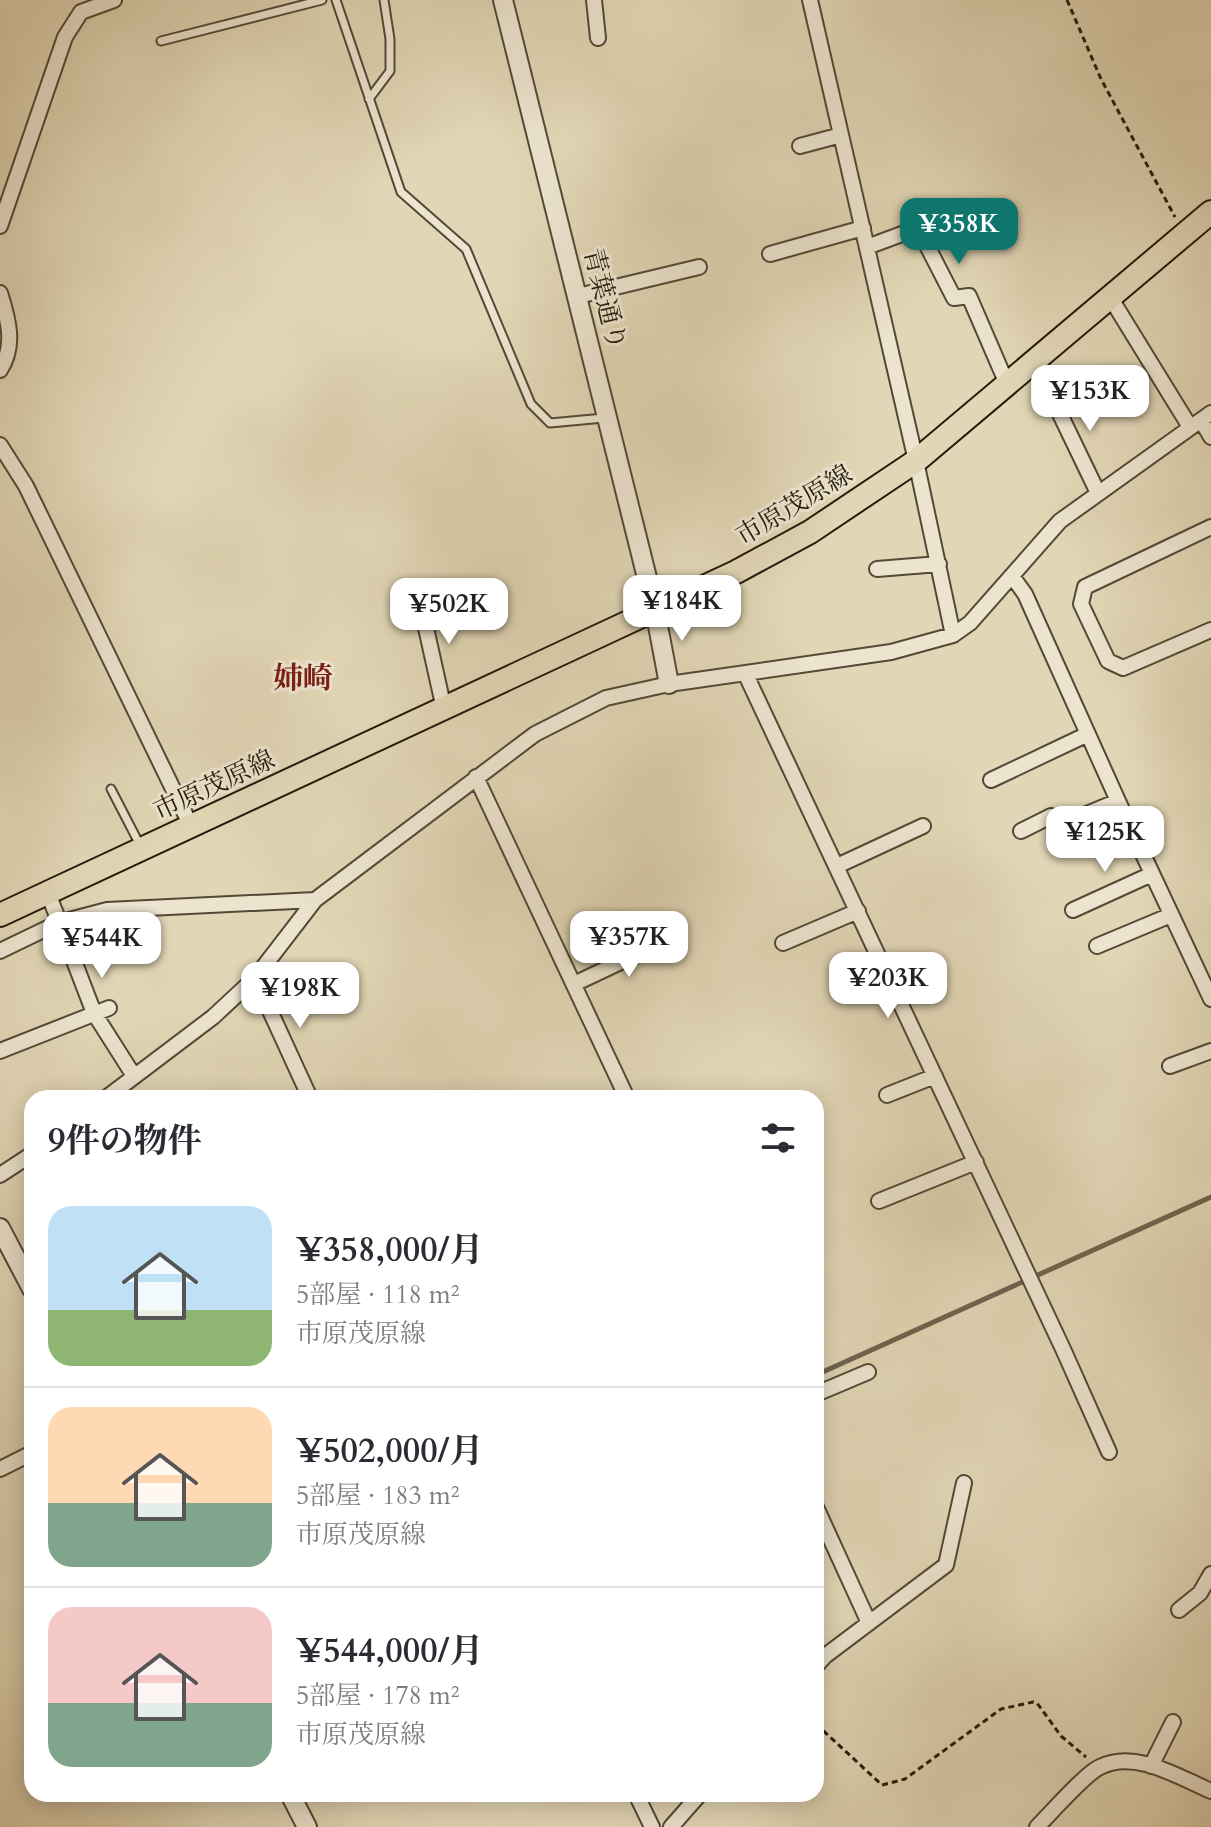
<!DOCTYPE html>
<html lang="ja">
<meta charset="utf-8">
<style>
:root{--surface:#fff;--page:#f2f2f3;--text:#2b2b33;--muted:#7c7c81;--line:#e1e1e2;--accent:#0f766e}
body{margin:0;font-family:Cardo,"Noto Serif JP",serif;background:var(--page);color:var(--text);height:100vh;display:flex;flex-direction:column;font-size:30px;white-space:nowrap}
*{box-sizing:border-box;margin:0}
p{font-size:26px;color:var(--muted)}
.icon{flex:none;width:44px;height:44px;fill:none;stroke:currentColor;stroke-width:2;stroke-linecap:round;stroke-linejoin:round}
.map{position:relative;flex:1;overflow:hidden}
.details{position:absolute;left:24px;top:1090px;width:800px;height:712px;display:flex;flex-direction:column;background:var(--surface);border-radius:24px;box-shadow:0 4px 20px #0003}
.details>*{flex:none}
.price{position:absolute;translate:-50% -68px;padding:0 18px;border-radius:16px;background:#fff;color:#222;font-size:26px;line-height:52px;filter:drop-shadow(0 2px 4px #0008)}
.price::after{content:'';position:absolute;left:50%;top:48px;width:24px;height:18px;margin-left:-12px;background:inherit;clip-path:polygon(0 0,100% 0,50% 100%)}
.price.active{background:var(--accent);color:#fff}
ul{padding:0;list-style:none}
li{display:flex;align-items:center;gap:24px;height:200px;padding:0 24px}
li+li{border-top:2px solid var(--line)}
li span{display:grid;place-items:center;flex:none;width:224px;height:160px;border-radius:24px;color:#555}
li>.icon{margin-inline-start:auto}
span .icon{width:96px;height:96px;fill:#fffc;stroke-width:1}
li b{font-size:34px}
h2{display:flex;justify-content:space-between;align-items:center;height:96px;padding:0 24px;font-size:34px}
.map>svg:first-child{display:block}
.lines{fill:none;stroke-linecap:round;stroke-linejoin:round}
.stream{stroke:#6f644f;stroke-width:5}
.service-casing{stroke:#544936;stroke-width:11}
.minor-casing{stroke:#544936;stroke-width:18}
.tertiary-casing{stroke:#544936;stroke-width:22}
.primary-casing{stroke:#251a0c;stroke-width:26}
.path{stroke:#251a0c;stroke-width:3;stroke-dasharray:6 4;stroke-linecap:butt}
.service{stroke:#ece4cf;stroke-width:7}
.minor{stroke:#ece4cf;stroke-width:14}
.tertiary{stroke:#ece4cf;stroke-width:18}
.primary{stroke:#e1d6b5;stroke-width:22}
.labels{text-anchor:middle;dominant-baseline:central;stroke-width:6;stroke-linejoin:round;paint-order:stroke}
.street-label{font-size:26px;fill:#251a0c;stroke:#ece4cf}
.quarter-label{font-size:30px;font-weight:bold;fill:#7a1f14;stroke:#ece4cf}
</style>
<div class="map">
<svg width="1211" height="1827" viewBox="0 0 1211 1827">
<rect width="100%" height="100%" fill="#e1d6b5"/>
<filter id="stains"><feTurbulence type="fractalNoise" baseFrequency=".0025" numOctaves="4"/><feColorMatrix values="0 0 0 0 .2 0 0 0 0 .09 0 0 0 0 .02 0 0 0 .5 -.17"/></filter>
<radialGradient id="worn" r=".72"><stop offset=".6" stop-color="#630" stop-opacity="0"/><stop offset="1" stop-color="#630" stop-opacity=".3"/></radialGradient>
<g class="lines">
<path class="stream" d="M816 1375 1211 1197"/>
<g class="service-casing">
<path id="service" d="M336 0 401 192 466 249 531 404 550 423 604 418
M161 41 322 0
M369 99 390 71V39L384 0
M111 789 141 847"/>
</g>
<g class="minor-casing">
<path id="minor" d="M594 0 598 38
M810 0 916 461 953 635
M800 146 841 135
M0 226 65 37 81 12 114 0
M867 247 918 228 954 298 969 296 1007 384
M770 254 863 228
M0 293C8 318 16 346 0 370
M578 296 699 267
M1110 297 1190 427
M1048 389 1098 493
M1201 420 1211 437
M0 445 26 486 191 826
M1211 527 1085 587 1081 604 1108 661 1123 668 1211 630
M877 569 939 564
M1012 576 1025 594 1118 801 1211 999
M418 592 444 709
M746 675 1063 1349 1109 1452
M476 777 627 1098
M991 780 1088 734
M1021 831 1051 816 1065 823 1118 801
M837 866 923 826
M48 893 94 1013 134 1076
M1073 910 1152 874
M783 943 858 911
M1097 946 1171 915
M0 951 58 923 107 910 315 900
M255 978 310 1098
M574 984 667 940
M0 1051 109 1008
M1170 1066 1211 1051
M887 1095 935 1076
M106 1098 213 1017 255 978 315 900 535 734 606 698 669 684 891 652 953 635 970 623 1060 521 1211 413
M0 1175 32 1154
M879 1201 976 1162
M816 1394 868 1372
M0 1469 32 1453
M816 1507 869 1623
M1179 1610 1200 1593 1211 1574
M816 1666 825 1656 946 1565 964 1483
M1151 1766 1173 1722
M636 1794 652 1827
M671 1827 700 1794
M1037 1827C1050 1814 1086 1773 1100 1767 1135 1749 1178 1777 1211 1791"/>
</g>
<g class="tertiary-casing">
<path id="tertiary" d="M503 0 655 610 669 684
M0 1228 32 1289
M290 1794 307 1827"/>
</g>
<g class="primary-casing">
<path id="primary" d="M0 915 736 572 810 532 916 461 1211 212"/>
</g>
<path class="path" d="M1067 0 1101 79 1175 217
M816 1724 882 1785 905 1779 1001 1709 1033 1702 1037 1703 1061 1736 1086 1757"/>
<use href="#service" class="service"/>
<use href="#minor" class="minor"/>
<use href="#tertiary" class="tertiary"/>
<use href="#primary" class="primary"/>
</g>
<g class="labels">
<g class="street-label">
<text transform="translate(605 299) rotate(76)">青葉通り</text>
<text transform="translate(794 505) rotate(-31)">市原茂原線</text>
<text transform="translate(214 785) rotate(-25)">市原茂原線</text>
</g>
<g class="quarter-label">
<text x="303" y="678">姉崎</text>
</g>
</g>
<rect width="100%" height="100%" filter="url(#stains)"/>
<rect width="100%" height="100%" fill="url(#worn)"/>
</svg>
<b class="price active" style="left:959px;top:266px">¥358K</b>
<b class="price" style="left:1090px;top:433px">¥153K</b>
<b class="price" style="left:682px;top:643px">¥184K</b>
<b class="price" style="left:449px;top:646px">¥502K</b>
<b class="price" style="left:1105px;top:874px">¥125K</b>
<b class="price" style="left:629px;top:979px">¥357K</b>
<b class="price" style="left:102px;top:980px">¥544K</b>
<b class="price" style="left:888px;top:1020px">¥203K</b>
<b class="price" style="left:300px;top:1030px">¥198K</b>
<section class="details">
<h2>9件の物件<svg class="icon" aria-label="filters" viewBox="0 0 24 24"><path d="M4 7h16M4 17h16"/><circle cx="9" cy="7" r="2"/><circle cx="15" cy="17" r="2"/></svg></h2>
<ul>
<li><span style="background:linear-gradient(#bfe0f5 65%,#8fb573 0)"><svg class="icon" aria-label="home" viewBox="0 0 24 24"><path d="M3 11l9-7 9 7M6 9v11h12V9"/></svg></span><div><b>¥358,000/月</b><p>5部屋 · 118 m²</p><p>市原茂原線</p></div></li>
<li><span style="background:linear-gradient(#ffd9b3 60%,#7fa58c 0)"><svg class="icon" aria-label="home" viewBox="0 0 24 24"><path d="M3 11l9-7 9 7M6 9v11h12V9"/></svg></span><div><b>¥502,000/月</b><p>5部屋 · 183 m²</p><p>市原茂原線</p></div></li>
<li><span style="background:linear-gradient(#f6c9c9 60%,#7fa58c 0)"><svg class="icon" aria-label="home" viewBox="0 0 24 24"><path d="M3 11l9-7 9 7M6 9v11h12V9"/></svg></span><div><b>¥544,000/月</b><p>5部屋 · 178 m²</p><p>市原茂原線</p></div></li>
</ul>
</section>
</div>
